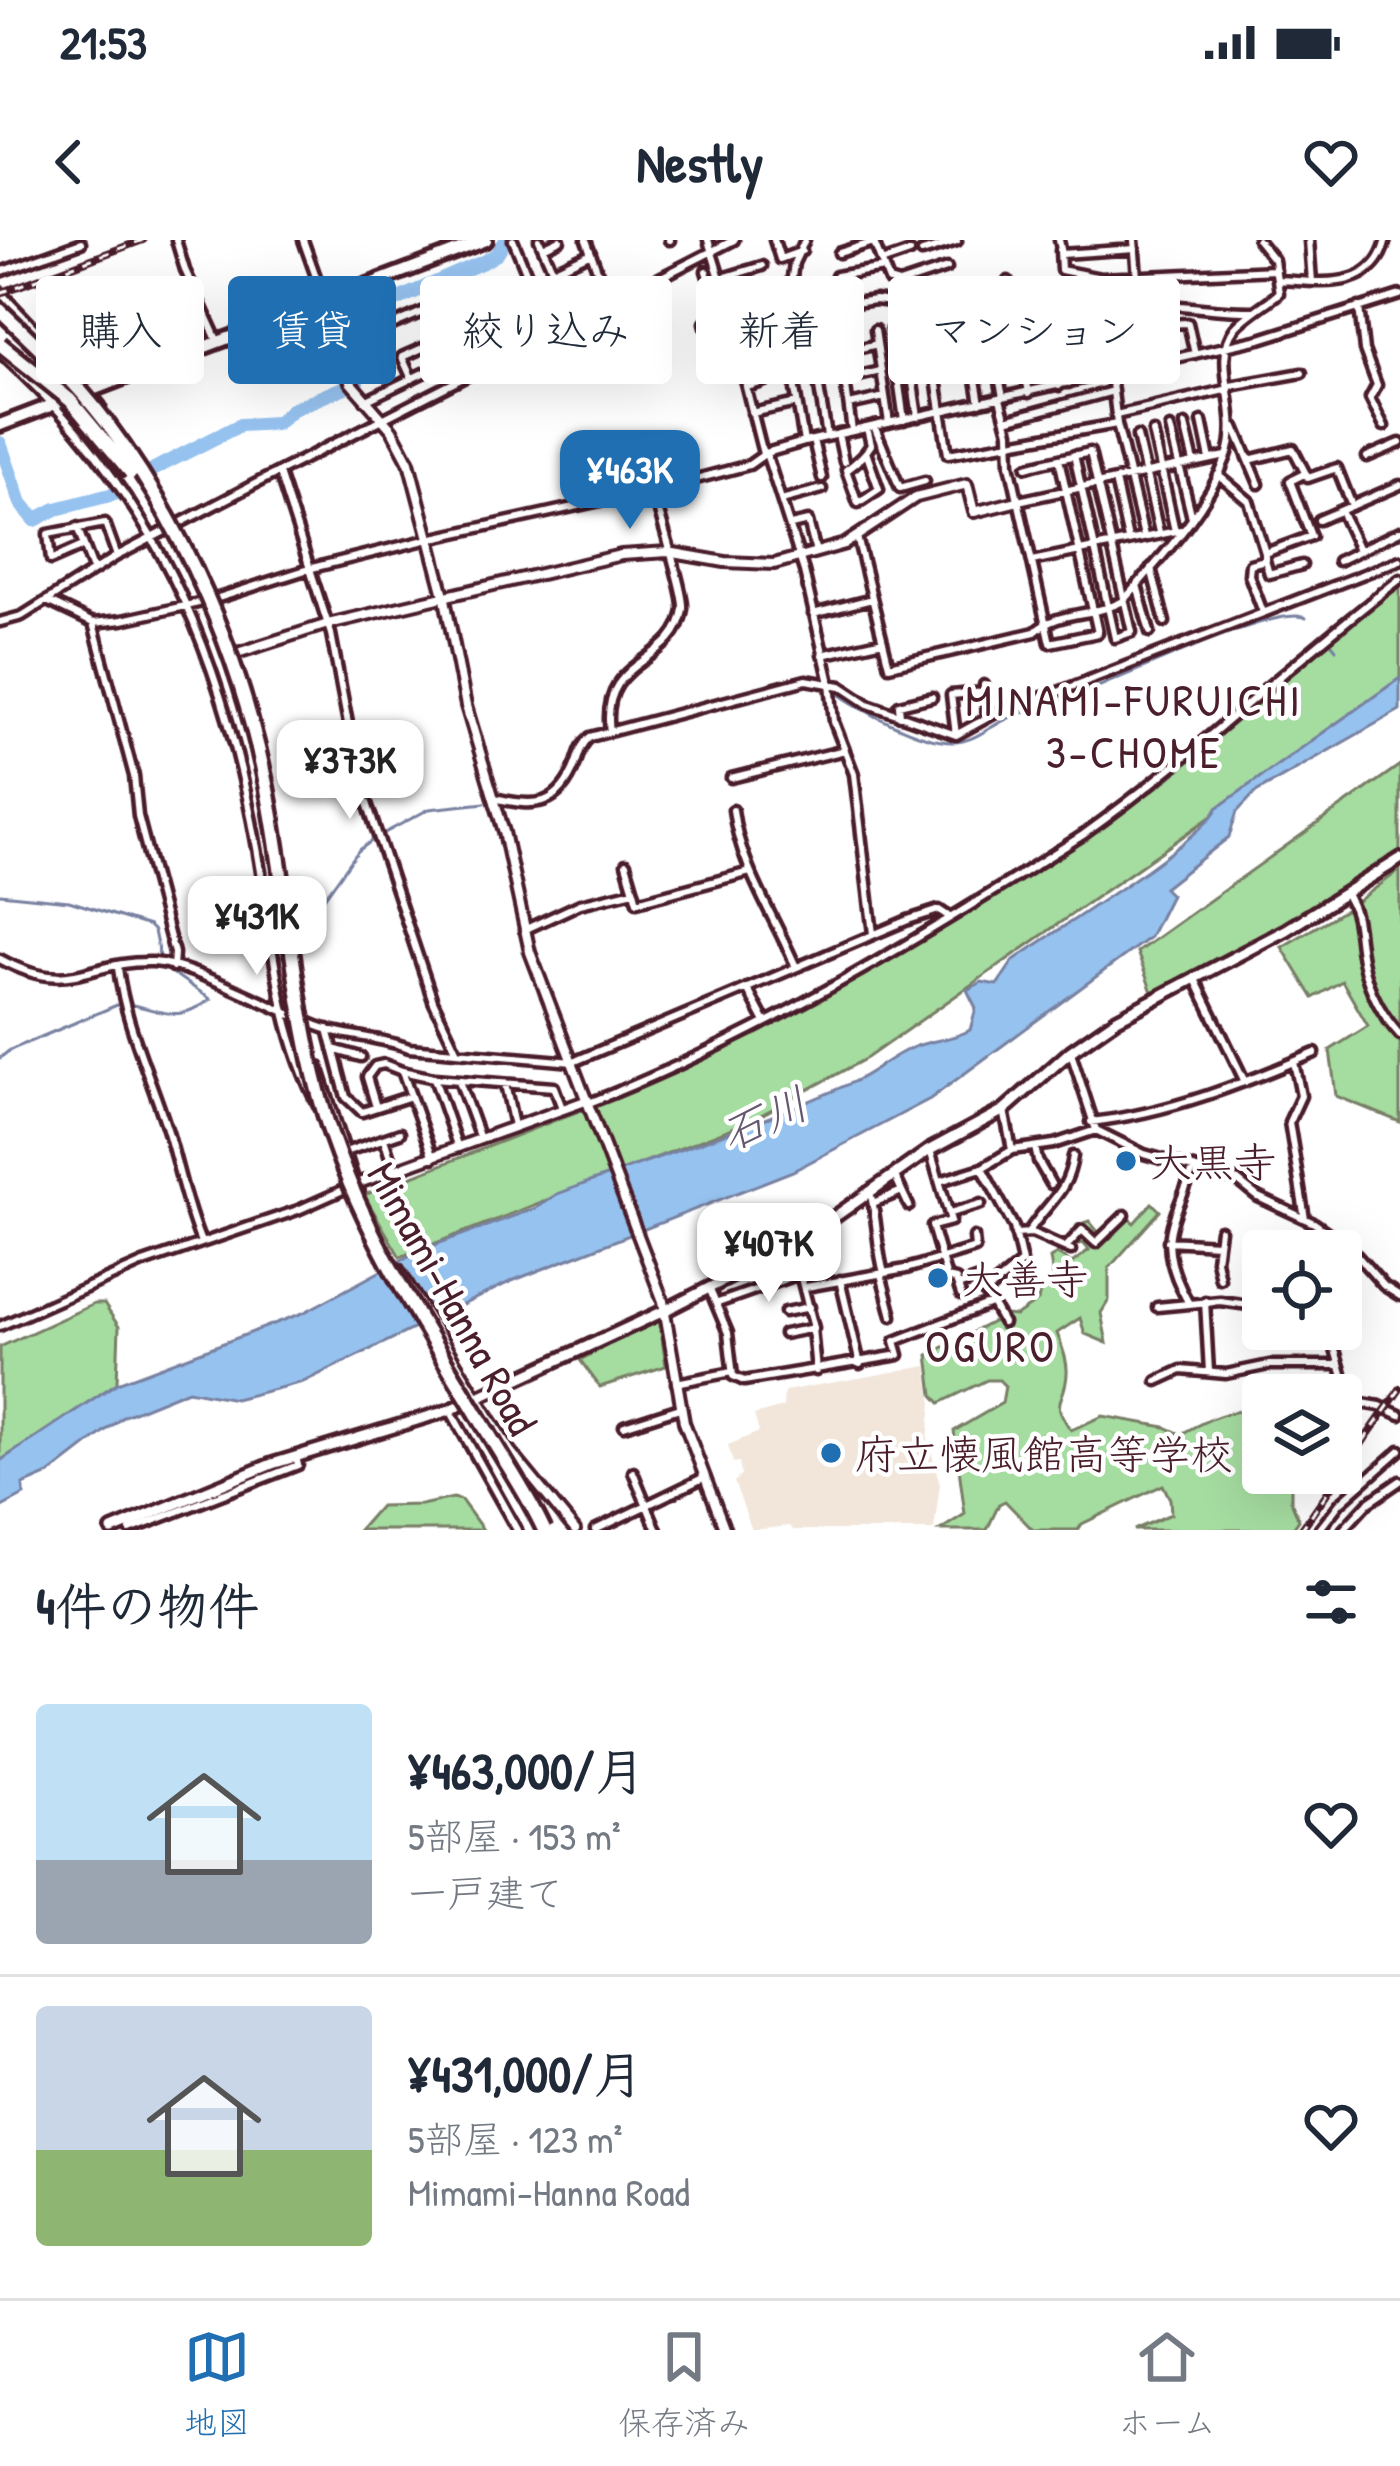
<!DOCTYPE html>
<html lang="ja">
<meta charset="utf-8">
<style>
:root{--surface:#fff;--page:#f2f2f3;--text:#1f2937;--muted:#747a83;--line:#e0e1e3;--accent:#1f6fb2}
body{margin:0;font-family:"Patrick Hand","Klee One",sans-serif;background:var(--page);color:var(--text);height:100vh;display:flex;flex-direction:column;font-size:45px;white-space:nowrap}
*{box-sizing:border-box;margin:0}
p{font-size:39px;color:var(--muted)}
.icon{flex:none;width:66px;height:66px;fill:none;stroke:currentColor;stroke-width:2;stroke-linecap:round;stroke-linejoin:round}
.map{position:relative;height:1290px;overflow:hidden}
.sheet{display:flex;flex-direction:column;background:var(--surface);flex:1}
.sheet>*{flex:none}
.top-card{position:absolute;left:36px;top:36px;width:1329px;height:108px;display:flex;gap:24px}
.buttons{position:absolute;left:1242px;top:990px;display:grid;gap:24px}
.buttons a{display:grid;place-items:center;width:120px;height:120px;border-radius:12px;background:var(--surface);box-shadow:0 12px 48px #0002;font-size:60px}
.price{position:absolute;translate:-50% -102px;padding:0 27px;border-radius:24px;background:#fff;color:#222;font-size:39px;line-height:78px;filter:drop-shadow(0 3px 6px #0008)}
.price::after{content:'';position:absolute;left:50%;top:72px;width:36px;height:27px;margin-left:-18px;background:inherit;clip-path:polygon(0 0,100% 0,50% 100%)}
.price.active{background:var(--accent);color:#fff}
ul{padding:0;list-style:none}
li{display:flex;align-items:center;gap:36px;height:300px;padding:0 36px}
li+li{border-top:3px solid var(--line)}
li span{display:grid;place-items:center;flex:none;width:336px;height:240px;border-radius:12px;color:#555}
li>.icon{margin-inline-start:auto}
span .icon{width:144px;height:144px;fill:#fffc;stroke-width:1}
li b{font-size:51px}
h2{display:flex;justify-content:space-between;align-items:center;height:144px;padding:0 36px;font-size:51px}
.tag{padding:0 42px;border-radius:12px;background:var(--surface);box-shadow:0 12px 48px #0002;font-size:42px;line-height:108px}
.tag.active{background:var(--accent);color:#fff}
.status{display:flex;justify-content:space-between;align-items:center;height:84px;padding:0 60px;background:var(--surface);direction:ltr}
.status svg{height:33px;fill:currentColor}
header{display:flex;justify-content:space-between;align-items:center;height:156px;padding:0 36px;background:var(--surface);font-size:54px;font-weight:700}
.tab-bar{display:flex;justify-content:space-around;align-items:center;height:168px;border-top:3px solid var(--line);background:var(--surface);font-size:33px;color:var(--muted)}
.tab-bar a{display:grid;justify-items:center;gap:6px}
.tab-bar .active{color:var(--accent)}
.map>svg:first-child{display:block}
.built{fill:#f2e6db}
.green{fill:#a5dca0;stroke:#787e66;stroke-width:3}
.water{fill:#96c2ef;stroke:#7881a1;stroke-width:3}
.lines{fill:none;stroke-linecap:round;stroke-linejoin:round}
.stream{stroke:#7881a1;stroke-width:3}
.river{stroke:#96c2ef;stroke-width:14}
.minor-casing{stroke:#4a1f2b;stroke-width:15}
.tertiary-casing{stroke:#4a1f2b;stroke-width:16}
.primary-casing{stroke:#4a1f2b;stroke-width:18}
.trunk-casing{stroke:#4a1f2b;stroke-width:20}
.minor{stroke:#fff;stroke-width:6}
.tertiary{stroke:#fff;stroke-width:8}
.primary{stroke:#fff;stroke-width:9}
.trunk{stroke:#fff;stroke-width:10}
.rail-casing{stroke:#4a1f2b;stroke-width:8}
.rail{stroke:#fff;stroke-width:3;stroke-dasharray:9;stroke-linecap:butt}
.motorway-bridge-casing{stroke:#4a1f2b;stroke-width:21;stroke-linecap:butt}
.motorway-bridge{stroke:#fff;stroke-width:12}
.poi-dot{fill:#1f6fb2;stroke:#fff;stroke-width:4.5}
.labels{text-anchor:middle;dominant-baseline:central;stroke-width:9;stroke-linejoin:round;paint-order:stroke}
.poi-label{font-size:42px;fill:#4a1f2b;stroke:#fff;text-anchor:start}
.street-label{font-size:42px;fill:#4a1f2b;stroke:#fff}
.neighbourhood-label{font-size:45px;letter-spacing:3px;fill:#4a1f2b;stroke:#fff}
.water-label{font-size:45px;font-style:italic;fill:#655870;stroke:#fff}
</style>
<div class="status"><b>21:53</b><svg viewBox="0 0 49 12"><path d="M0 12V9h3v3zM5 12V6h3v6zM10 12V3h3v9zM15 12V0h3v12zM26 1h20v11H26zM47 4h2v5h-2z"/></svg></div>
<header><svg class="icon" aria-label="back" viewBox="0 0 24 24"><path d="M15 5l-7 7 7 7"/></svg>Nestly<svg class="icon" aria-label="heart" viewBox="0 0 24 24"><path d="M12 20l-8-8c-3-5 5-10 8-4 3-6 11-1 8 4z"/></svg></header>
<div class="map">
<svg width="1400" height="1290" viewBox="0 0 1400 1290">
<rect width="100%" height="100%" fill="#fff"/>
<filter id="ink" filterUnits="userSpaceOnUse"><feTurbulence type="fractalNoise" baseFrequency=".00833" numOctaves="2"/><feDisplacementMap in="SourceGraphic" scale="24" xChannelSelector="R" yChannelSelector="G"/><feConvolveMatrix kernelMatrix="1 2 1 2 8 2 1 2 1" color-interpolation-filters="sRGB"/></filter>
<g filter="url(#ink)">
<path class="built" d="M927 1126 932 1164 928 1199 940 1244 934 1290H793L790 1286 752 1290 734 1242 741 1235 739 1222 733 1223 728 1205 759 1192 754 1175 783 1167 784 1151Z"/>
<path class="green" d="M1400 346V444L867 818 748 882 400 1017 364 955 676 833 910 702 1079 603 1168 539 1310 416Z
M1400 525V614L1264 698 1152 752 1137 712Z
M1400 630V882L1336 856 1330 810 1368 786 1342 741 1313 758 1282 707 1350 667Z
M1152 963 1160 971 1109 1028V1060L1101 1073 1107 1103 1085 1094 1080 1078 1057 1093C1061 1105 1068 1120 1067 1133 1066 1164 1048 1158 1071 1190L1103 1176 1165 1187 1181 1194C1208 1179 1232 1167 1263 1171V1233H1291V1261L1299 1280 1292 1290H1134L1171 1274 1170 1259 1163 1245 1082 1284 1078 1290H1033L1005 1261 999 1264 987 1290H940L965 1274 954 1191 1002 1163 1005 1146 999 1140H987L940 1163 933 1155 928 1115 1006 1075 1016 1076 1038 1061 1041 1046 1053 1037 1050 1018 1057 1014 1072 1023 1089 1010 1083 1003 1075 1005 1070 998 1077 985 1089 981 1104 999 1126 976 1134 983Z
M94 1064H104L119 1087 117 1143 0 1221V1107Z
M659 1079 666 1126 600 1147 580 1120 606 1106 605 1101Z
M453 1258 461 1260 483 1290H359L380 1266 421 1265Z"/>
<path class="water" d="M1400 438V470L1256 552 1237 572 1229 597 1164 648 1171 655 1150 697 930 859 793 931 512 1041 303 1142 235 1159 188 1150 124 1176 49 1234 23 1245 24 1255 0 1268V1221L117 1143 303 1073 418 1011 536 968 557 954C655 917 757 886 853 842 873 833 889 818 909 809 930 799 951 801 970 790L976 768 967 750 982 742 997 745 1014 720C1051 693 1205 599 1217 568Z"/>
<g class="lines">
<path class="stream" d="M1332 404 1336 409
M834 451C861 470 919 502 952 502 974 503 991 485 1011 477 1028 470 1046 467 1064 461 1104 447 1277 362 1306 378
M589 502 813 444 823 447
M574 534 582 515
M511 564 529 568 553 560
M381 595 429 569 485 563
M0 654 69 661 149 686 154 691 159 715
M302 689 358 611 374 599
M278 722 285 712
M174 734 209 758
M128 764C166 771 175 784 211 759
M0 818 10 810 117 765"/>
<path class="river" d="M0 203 21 263 35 280 56 269 118 253
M154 229 240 185 277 183 293 169 357 142 339 85 485 21 497 14 506 0"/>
<g class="minor-casing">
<path id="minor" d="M176 0 185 30 218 102
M303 0 325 62
M513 0 540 66
M586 0 600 38
M669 0H670
M708 0 744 114 746 147 763 214
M774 0 780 19 802 11
M873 0 889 41 899 44 947 28
M1059 0 1062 14 1135 9
M1134 0 1137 37
M1309 0 1312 42
M543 8 560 0
M1060 10 1061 30 1101 38 1276 30
M922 12 957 1
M839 13 874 2
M881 22 910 12
M553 31 591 13
M706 31 721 78
M0 32 81 3
M836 36 884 28
M1164 37 1167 63
M719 39 762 26
M1278 40C1321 42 1373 52 1386 0
M1008 41 1029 153
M0 52 59 114 101 166
M627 56 639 94
M789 58 794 23 805 0
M1134 63C1175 63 1214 72 1254 71
M1359 67 1364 110 1377 145 1370 158 1384 186
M530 71 564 55 539 0
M987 78 1003 157
M1058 84 1069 143
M1164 84 1188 83 1195 114
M383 89 450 60 472 105 444 119
M891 89 904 180
M905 89 918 177
M875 90 889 183
M736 91 772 80
M968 93 980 163
M1090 93 1096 136
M929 95 948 214 1117 184
M1083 95 1102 91
M839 96 852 191
M436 102 455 142
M787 102 804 202
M812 105 827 196
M0 113C153 249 222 410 257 608 273 697 275 784 318 866
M841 113 877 104
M744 114 766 95 775 65 789 58 832 54 841 65 875 60 939 68 1042 51 1044 63
M716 121 705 83 731 75
M792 133 816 129
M1111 135 1117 184 1144 296
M935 137 952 134
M412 139 402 117 464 90
M845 139 881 131
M1059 146 1046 70 1108 64 1109 68
M1230 146 1302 133
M746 147C764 144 776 134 792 131
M1000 159 1009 192 1010 224 1050 403 1098 393 1059 219
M365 161 446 122
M849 165 885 157
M752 173 797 163
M1116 175 1229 149
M1006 180 1113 151
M1202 181 1210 219
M1185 185 1194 222
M874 186 900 248 925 241
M1235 187 1259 244
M1170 188 1192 278
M1153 192 1175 291
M838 194 844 222
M1137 196 1159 292
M813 200 822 238
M866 212 879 249 858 263 846 230C857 222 864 216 871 205L867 188
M766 213 804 331 830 443 834 482 854 534 873 694
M1367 217 1400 203
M1249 220 1293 209 1308 238 1337 228 1352 266
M1027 227C1048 221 1069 217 1090 212L1132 392 1115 398 1074 215
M279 233 331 394 358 536 433 761 457 812
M1218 235 1249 261 1265 313V320L1250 324 1249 335 1263 372
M1115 241 1128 299
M785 259 822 249
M1018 261 1226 216
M1341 271 1359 310
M1319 280 1400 245
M791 285 808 281 816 312
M77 287 93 329
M857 297 889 426 1035 392C1058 370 1095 377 1123 361 1161 317 1206 272 1227 216 1243 175 1210 119 1235 88 1246 75 1266 64 1279 53L1274 20 1258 0
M83 306 51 320 48 294 105 283 117 316
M1265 313 1311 296 1290 241 1304 234
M1265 320 1269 334 1302 325
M1032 321 1181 290
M1338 321 1400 291
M1151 328 1165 382
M1137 345 1150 392
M47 361 93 383 122 380 212 360 312 328 429 299 677 244 749 225 766 213 804 202 1260 99 1400 55
M813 374 872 359
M0 382 22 376 117 316 255 244 734 0
M93 383 134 536 138 576 174 713 173 727
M822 415 883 401
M984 445 987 477
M900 476 899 465 932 457
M610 492C599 415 675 427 683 369 685 353 658 273 653 249
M956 495 951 455 985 452
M731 538 845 510
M495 558C535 568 559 567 576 523 580 511 581 505 590 497L806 440 841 446 868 464 956 495 1007 467 1053 454 1400 320
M733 570C740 626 774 676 796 727
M634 651 637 662 750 632
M1345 653C1358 673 1357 686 1360 708 1364 740 1378 771 1400 795
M524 690 580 664 634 651 626 624
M0 719C71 758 87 720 153 722 189 724 273 768 310 783 341 797 377 796 409 808L573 822 908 680 939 670 948 676
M118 728C125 785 151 837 168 892 179 929 186 966 201 1002
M1194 737 1245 842
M747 748 765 782
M328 789 346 857 362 872 411 856 402 831 434 838 554 847 562 868
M333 809 361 817
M1071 813 1096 890 1144 914 1238 941 1258 957 1314 983 1351 1009 1384 1046 1400 1056
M1294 822 1301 856 1289 882 1305 979
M318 826 354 939
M434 838 458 908
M459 841 480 899
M505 844 514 886
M411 856 433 918
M589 863C761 796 928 694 1083 595 1194 516 1292 421 1400 339
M376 867 367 837 375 826 384 824 402 831
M1091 882C1170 873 1242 844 1315 813
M384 899 394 930
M1035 907 1038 921 1051 944
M930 910 951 981 932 986 947 1038 956 1040 961 1055
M1012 910 1054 904 1096 890
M345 912 400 893
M982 928 1014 987 1022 1022 985 1053
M894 934 909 966
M940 941 982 928 1012 910 1004 870
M870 952C878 980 876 1005 884 1033
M873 963 902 951
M950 973 981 964
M1220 990 1216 1020 1220 1039
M1028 993C1047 962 1068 954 1073 916
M1015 994 1032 993 1071 1010
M1168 1001 1218 1004
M1066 1007 1082 990 1096 1003 1125 975
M800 1034 799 1028 815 1023 808 997
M881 1034 892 1076
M840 1040 860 1124
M958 1046 978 1039 1003 1083
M806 1047 906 1029 975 1008 974 997
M710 1050 728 1093 733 1136 744 1141 899 1115 895 1101 991 1064
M1205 1061 1209 1132
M1188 1062C1155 1002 1171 986 1194 928
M718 1063 800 1034 814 1088 784 1094
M1157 1067 1220 1061 1263 1067
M785 1072 810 1067
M0 1086 143 1023 298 970 352 946
M812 1088 816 1131
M1329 1089 1350 1161 1341 1166
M1157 1141 1181 1130 1226 1134 1269 1125H1339
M676 1143 732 1132
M1350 1161 1380 1166 1400 1175
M450 1170 517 1290
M624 1186 680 1168
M633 1232 657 1290
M130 1290 298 1225 296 1217
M595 1290 705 1237
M1319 1290 1340 1263 1400 1210
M1343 1290 1368 1263 1400 1241"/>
</g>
<g class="tertiary-casing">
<path id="tertiary" d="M325 62 350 142 392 190 409 222 445 359 466 466 504 592 530 712 663 1061 684 1182 725 1290
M234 414 328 384 621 315 668 312 725 322 774 324 845 304 916 257 967 244 974 272 1018 261
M359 951 356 944 588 860
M398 1029 510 1211 575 1290"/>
</g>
<g class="primary-casing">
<path id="primary" d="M112 1290 272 1224 450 1170 666 1070 799 1002 928 911 1004 870 1071 811 1117 779 1286 690 1400 619"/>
</g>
<g class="trunk-casing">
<path id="trunk" d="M0 185 486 0"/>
</g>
<use href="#minor" class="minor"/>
<use href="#tertiary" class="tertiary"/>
<use href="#primary" class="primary"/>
<use href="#trunk" class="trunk"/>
<g class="rail-casing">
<path id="rail" d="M0 53 143 0
M1301 1290 1400 1149"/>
</g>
<use href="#rail" class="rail"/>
<g class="motorway-bridge-casing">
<path id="motorway-bridge" d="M0 70C37 105 75 141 106 182 185 287 240 416 266 544 290 662 293 786 333 900 370 1006 433 1100 490 1196 508 1227 529 1257 544 1290
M0 104 70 160 131 233"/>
</g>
<use href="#motorway-bridge" class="motorway-bridge"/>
</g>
</g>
<g class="poi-dot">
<circle cx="1126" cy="921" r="12"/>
<circle cx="938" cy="1038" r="12"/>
<circle cx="831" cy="1213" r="12"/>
</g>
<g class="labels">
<g class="poi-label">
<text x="1150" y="921">大黒寺</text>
<text x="962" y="1038">大善寺</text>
<text x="855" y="1213">府立懐風館高等学校</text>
</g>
<g class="street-label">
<text transform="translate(453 1058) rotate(61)">Mimami-Hanna Road</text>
</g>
<g class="neighbourhood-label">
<text x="1134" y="459">MINAMI-FURUICHI<tspan x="1134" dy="52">3-CHOME</tspan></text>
<text x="991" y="1105">OGURO</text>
</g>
<g class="water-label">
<text transform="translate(764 878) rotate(-24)">石川</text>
</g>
</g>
</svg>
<div class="buttons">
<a><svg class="icon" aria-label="locate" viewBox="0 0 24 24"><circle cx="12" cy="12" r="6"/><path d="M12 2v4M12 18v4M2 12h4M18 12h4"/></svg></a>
<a><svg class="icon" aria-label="layers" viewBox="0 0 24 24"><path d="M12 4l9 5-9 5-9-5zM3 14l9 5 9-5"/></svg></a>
</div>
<b class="price active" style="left:630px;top:292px">¥463K</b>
<b class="price" style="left:350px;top:582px">¥373K</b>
<b class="price" style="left:257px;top:738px">¥431K</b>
<b class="price" style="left:769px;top:1065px">¥407K</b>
<div class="top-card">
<a class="tag">購入</a>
<a class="tag active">賃貸</a>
<a class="tag">絞り込み</a>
<a class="tag">新着</a>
<a class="tag">マンション</a>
</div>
</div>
<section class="sheet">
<h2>4件の物件<svg class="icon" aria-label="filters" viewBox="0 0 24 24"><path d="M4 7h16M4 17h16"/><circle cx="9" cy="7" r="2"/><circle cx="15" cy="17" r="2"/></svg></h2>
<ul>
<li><span style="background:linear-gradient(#bfe0f5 65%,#9aa5b1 0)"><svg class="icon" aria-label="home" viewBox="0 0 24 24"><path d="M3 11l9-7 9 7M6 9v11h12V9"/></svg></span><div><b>¥463,000/月</b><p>5部屋 · 153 m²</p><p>一戸建て</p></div><svg class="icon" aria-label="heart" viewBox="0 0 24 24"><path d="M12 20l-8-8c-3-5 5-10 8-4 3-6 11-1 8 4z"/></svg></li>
<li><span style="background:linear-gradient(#c9d6e8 60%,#8fb573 0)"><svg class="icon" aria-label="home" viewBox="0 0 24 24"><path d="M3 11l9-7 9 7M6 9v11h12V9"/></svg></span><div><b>¥431,000/月</b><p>5部屋 · 123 m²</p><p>Mimami-Hanna Road</p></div><svg class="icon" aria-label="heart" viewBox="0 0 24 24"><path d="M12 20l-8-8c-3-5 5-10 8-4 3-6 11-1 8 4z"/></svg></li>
</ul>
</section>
<nav class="tab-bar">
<a class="active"><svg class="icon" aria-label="map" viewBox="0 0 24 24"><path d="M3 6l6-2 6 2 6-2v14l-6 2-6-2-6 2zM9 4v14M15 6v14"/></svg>地図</a>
<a><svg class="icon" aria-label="saved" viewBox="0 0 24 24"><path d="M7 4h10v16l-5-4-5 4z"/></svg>保存済み</a>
<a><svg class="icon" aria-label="home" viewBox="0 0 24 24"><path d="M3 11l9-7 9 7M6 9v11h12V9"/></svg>ホーム</a>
</nav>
